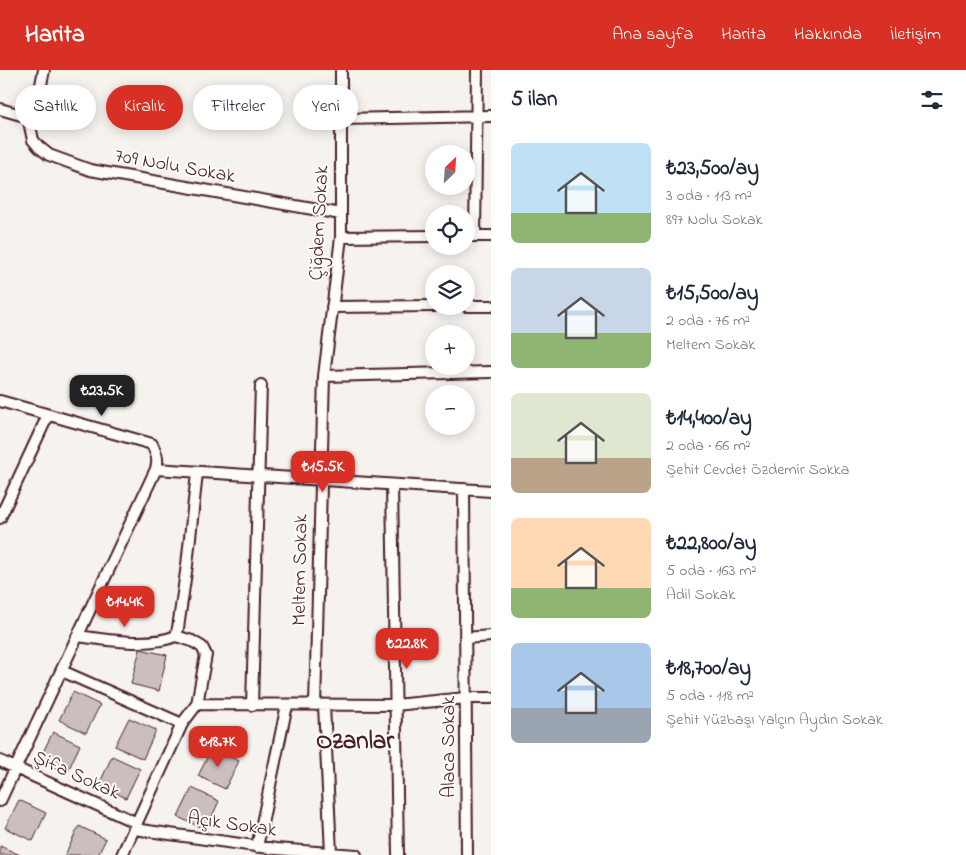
<!DOCTYPE html>
<html lang="tr">
<meta charset="utf-8">
<style>
:root{--surface:#fff;--page:#f6f6f7;--text:#1f2937;--muted:#747a83;--accent:#d93025}
body{margin:0;font-family:"Indie Flower",sans-serif;background:var(--page);color:var(--text);height:100vh;display:flex;flex-direction:column;font-size:19px;white-space:nowrap}
*{box-sizing:border-box;margin:0}
p{font-size:16px;color:var(--muted)}
.icon{flex:none;width:28px;height:28px;fill:none;stroke:currentColor;stroke-width:2;stroke-linecap:round;stroke-linejoin:round}
.map{position:relative;flex:1;overflow:hidden}
.drawer{display:flex;flex-direction:column;background:var(--surface);width:475px}
.drawer>*{flex:none}
.hud{position:absolute;left:15px;top:15px;width:400px;height:45px;display:flex;gap:10px}
.needle{width:32px;rotate:25deg}
.tools{position:absolute;left:425px;top:75px;display:grid;gap:10px}
.tools a{display:grid;place-items:center;width:50px;height:50px;border-radius:50%;background:var(--surface);box-shadow:0 2px 12px #0003;font-size:25px}
.price{position:absolute;translate:-50% -42px;padding:0 11px;border-radius:10px;background:var(--accent);color:#fff;font-size:16px;line-height:32px;filter:drop-shadow(0 1px 2px #0008)}
.price::after{content:'';position:absolute;left:50%;top:30px;width:15px;height:11px;margin-left:-8px;background:inherit;clip-path:polygon(0 0,100% 0,50% 100%)}
.price.on{background:#222;color:#fff}
ul{padding:0;list-style:none}
li{display:flex;align-items:center;gap:15px;height:125px;padding:0 20px}
li span{display:grid;place-items:center;flex:none;width:140px;height:100px;border-radius:8px;color:#555}
li>.icon{margin-inline-start:auto}
span .icon{width:60px;height:60px;fill:#fffc;stroke-width:1}
li b{font-size:21px}
h2{display:flex;justify-content:space-between;align-items:center;height:60px;padding:0 20px;font-size:21px}
.tag{padding:0 18px;border-radius:22px;background:var(--surface);box-shadow:0 2px 12px #0003;font-size:18px;line-height:45px}
.tag.on{background:var(--accent);color:#fff}
header{display:flex;align-items:center;gap:30px;box-sizing:border-box;height:70px;padding:0 25px;background:var(--accent);color:#fff}
header strong{font-size:24px}
nav{display:flex;gap:28px;margin-inline-start:auto;font-size:18px}
main{display:flex;flex:1;min-height:0}
.map>svg:first-child{display:block}
.building{fill:#cbbfbe;stroke:#4a1f2b}
.lines{fill:none;stroke-linecap:round;stroke-linejoin:round}
.street-casing{stroke:#4a1f2b;stroke-width:14}
.street{stroke:#fdfcf7;stroke-width:10}
.labels{text-anchor:middle;dominant-baseline:central;stroke-width:4;stroke-linejoin:round;paint-order:stroke}
.street-label{font-size:20px;fill:#4a1f2b;stroke:#fdfcf7}
.district-label{font-size:25px;font-weight:bold;fill:#4a1f2b;stroke:#fdfcf7}
</style>
<header>
<strong>Harita</strong>
<nav><a>Ana sayfa</a><a>Harita</a><a>Hakkında</a><a>İletişim</a></nav>
</header>
<main>
<div class="map">
<svg width="491" height="785" viewBox="0 0 491 785">
<rect width="100%" height="100%" fill="#f6f3ef"/>
<filter id="ink" filterUnits="userSpaceOnUse"><feTurbulence type="fractalNoise" baseFrequency=".02" numOctaves="2"/><feDisplacementMap in="SourceGraphic" scale="10" xChannelSelector="R" yChannelSelector="G"/><feConvolveMatrix kernelMatrix="1 2 1 2 8 2 1 2 1" color-interpolation-filters="sRGB"/></filter>
<g filter="url(#ink)">
<path class="building" d="M140 579 167 585 159 621 131 614Z
M73 622 100 635 86 663 59 650Z
M129 648 156 660 143 689 115 676Z
M53 662 80 675 67 703 39 690Z
M212 678 239 691 225 719 198 706Z
M112 686 140 699 126 728 99 715Z
M192 718 219 731 206 760 178 747Z
M19 730 46 743 33 771 5 758Z
M79 756 106 769 98 785H65Z
M0 776 20 785H0Z"/>
<g class="lines">
<g class="street-casing">
<path id="street" d="M0 39 28 47
M28 47 33 70 39 77 49 85 90 100 341 144
M28 47 39 24 44 0
M341 49 491 46
M466 166H491
M475 166 477 0
M341 167 434 166
M466 236H491
M332 237 434 236
M324 306 491 302
M0 331 152 374C156 383 159 389 156 399L0 731
M156 399 491 421
M392 415 398 785
M464 419 467 785
M0 448 48 345
M78 566C105 570 150 577 176 566
M465 568 491 566
M62 601 182 654
M197 634 395 635 466 628H491
M252 635 261 315
M315 635 324 306 341 167V0
M324 635 331 783
M0 691 137 753
M134 759 276 779 356 785
M257 777 287 635
M122 785 182 654 197 634 206 585 202 577 192 571 176 566 178 558 187 495 197 403"/>
</g>
<use href="#street" class="street"/>
</g>
</g>
<g class="labels">
<g class="street-label">
<text transform="translate(175 97) rotate(10)">709 Nolu Sokak</text>
<text transform="translate(320 153) rotate(-87)">Çiğdem Sokak</text>
<text transform="translate(301 500) rotate(-89)">Meltem Sokak</text>
<text transform="translate(449 677) rotate(-90)">Alaca Sokak</text>
<text transform="translate(76 706) rotate(24)">Şifa Sokak</text>
<text transform="translate(232 755) rotate(8)">Açık Sokak</text>
</g>
<g class="district-label">
<text x="355" y="672">Ozanlar</text>
</g>
</g>
</svg>
<div class="tools">
<a><svg class="needle" viewBox="-14 -14 28 28"><path d="M0-13l5 13h-10z" fill="#e53935"/><path d="M0 13l5-13h-10z" fill="#747a83"/></svg></a>
<a><svg class="icon" aria-label="locate" viewBox="0 0 24 24"><circle cx="12" cy="12" r="6"/><path d="M12 2v4M12 18v4M2 12h4M18 12h4"/></svg></a>
<a><svg class="icon" aria-label="layers" viewBox="0 0 24 24"><path d="M12 4l9 5-9 5-9-5zM3 14l9 5 9-5"/></svg></a>
<a>+</a>
<a>−</a>
</div>
<b class="price on" style="left:102px;top:347px">₺23.5K</b>
<b class="price" style="left:323px;top:423px">₺15.5K</b>
<b class="price" style="left:125px;top:558px">₺14.4K</b>
<b class="price" style="left:407px;top:600px">₺22.8K</b>
<b class="price" style="left:218px;top:698px">₺18.7K</b>
<div class="hud">
<a class="tag">Satılık</a>
<a class="tag on">Kiralık</a>
<a class="tag">Filtreler</a>
<a class="tag">Yeni</a>
</div>
</div>
<section class="drawer">
<h2>5 ilan<svg class="icon" aria-label="filters" viewBox="0 0 24 24"><path d="M4 7h16M4 17h16"/><circle cx="9" cy="7" r="2"/><circle cx="15" cy="17" r="2"/></svg></h2>
<ul>
<li><span style="background:linear-gradient(#bfe0f5 70%,#8fb573 0)"><svg class="icon" aria-label="home" viewBox="0 0 24 24"><path d="M3 11l9-7 9 7M6 9v11h12V9"/></svg></span><div><b>₺23,500/ay</b><p>3 oda · 113 m²</p><p>897 Nolu Sokak</p></div></li>
<li><span style="background:linear-gradient(#c9d6e8 65%,#8fb573 0)"><svg class="icon" aria-label="home" viewBox="0 0 24 24"><path d="M3 11l9-7 9 7M6 9v11h12V9"/></svg></span><div><b>₺15,500/ay</b><p>2 oda · 76 m²</p><p>Meltem Sokak</p></div></li>
<li><span style="background:linear-gradient(#dfe7d0 65%,#b9a48a 0)"><svg class="icon" aria-label="home" viewBox="0 0 24 24"><path d="M3 11l9-7 9 7M6 9v11h12V9"/></svg></span><div><b>₺14,400/ay</b><p>2 oda · 66 m²</p><p>Şehit Cevdet Özdemir Sokka</p></div></li>
<li><span style="background:linear-gradient(#ffd9b3 70%,#8fb573 0)"><svg class="icon" aria-label="home" viewBox="0 0 24 24"><path d="M3 11l9-7 9 7M6 9v11h12V9"/></svg></span><div><b>₺22,800/ay</b><p>5 oda · 163 m²</p><p>Adil Sokak</p></div></li>
<li><span style="background:linear-gradient(#a9c7e8 65%,#9aa5b1 0)"><svg class="icon" aria-label="home" viewBox="0 0 24 24"><path d="M3 11l9-7 9 7M6 9v11h12V9"/></svg></span><div><b>₺18,700/ay</b><p>5 oda · 118 m²</p><p>Şehit Yüzbaşı Yalçın Aydın Sokak</p></div></li>
</ul>
</section>
</main>
